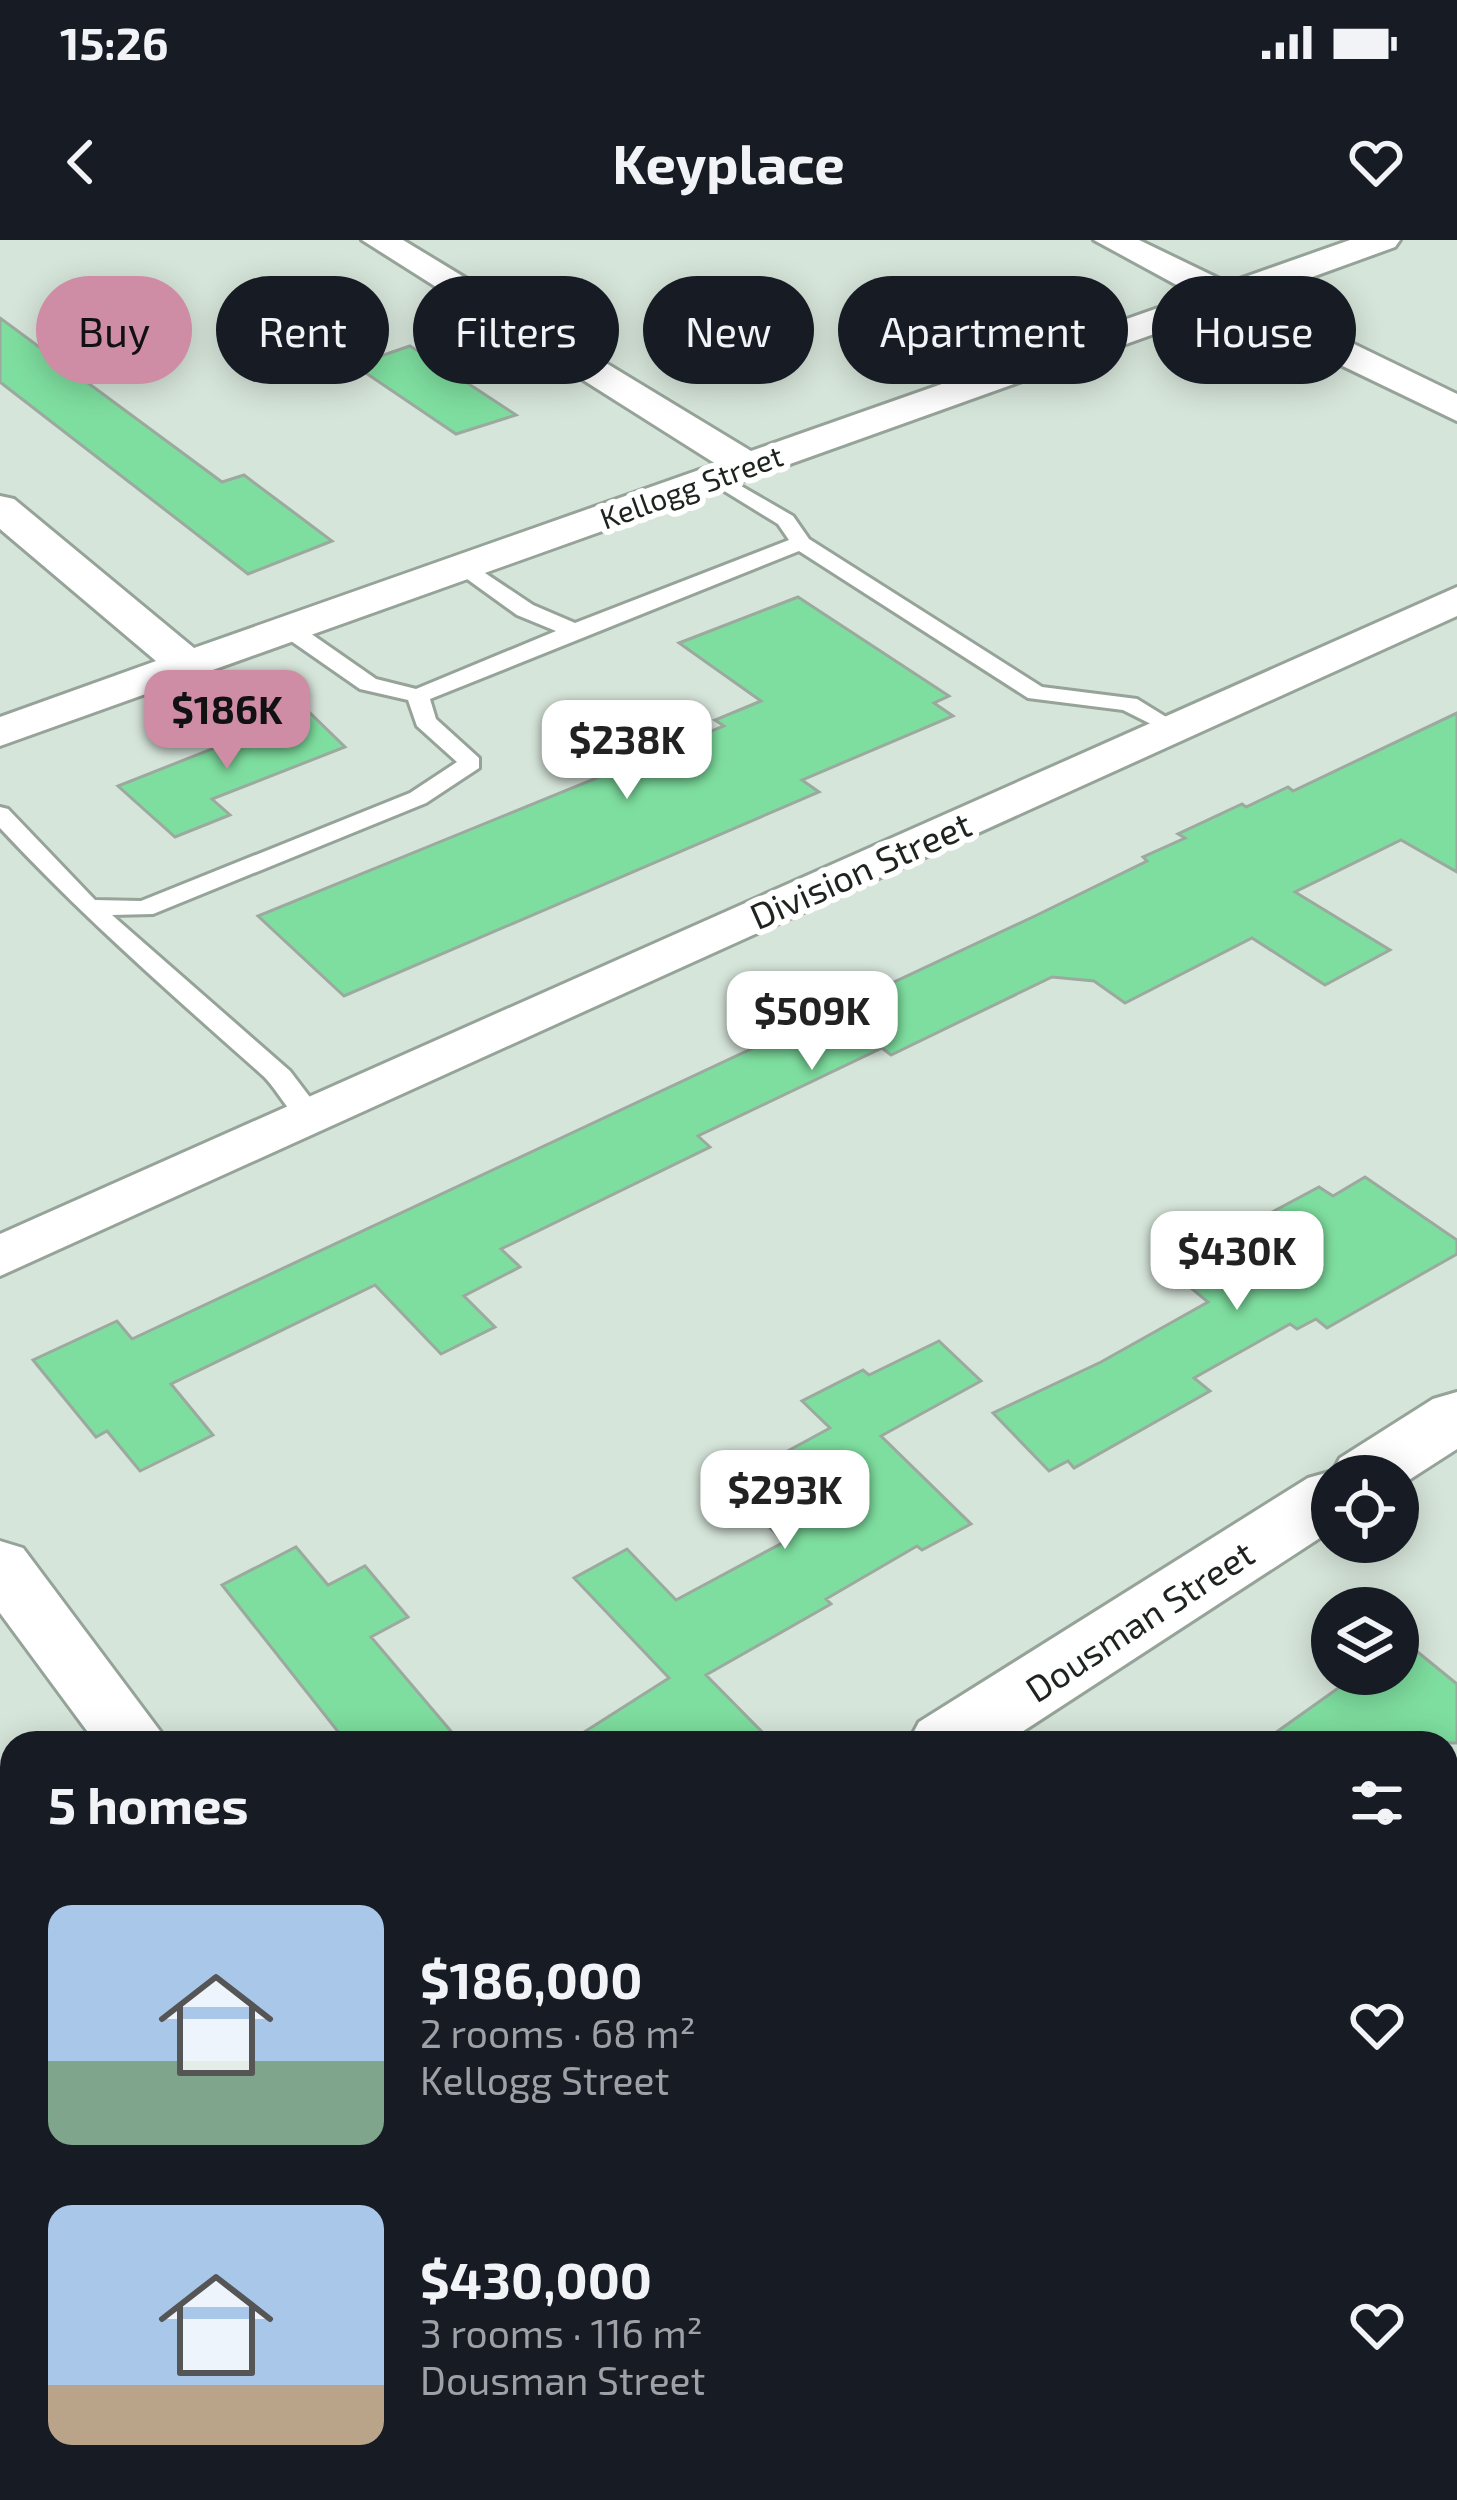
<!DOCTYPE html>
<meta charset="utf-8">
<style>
:root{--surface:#171b24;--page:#242831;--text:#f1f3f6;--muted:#9ea1a6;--accent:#cf8ca5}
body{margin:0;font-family:"Exo 2",sans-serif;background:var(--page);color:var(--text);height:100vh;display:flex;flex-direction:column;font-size:45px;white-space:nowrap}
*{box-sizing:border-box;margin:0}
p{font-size:39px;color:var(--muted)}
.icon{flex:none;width:66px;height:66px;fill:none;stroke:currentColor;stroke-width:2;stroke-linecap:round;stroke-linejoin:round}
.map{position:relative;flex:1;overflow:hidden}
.drawer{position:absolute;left:0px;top:1491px;width:1458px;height:771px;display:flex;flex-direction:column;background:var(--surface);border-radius:36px 36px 0 0;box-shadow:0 6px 30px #0003}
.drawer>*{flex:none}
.guide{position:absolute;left:36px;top:36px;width:1386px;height:108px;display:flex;gap:24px}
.buttons{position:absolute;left:1311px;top:1215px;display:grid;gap:24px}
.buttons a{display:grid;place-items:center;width:108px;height:108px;border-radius:50%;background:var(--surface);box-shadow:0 6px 30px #0003;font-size:60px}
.price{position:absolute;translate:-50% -102px;padding:0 27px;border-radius:24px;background:#fff;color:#222;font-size:39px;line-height:78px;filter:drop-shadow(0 3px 6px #0008)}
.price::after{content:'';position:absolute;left:50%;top:72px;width:36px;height:27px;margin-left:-18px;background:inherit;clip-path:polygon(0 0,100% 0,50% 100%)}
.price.selected{background:var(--accent);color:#111}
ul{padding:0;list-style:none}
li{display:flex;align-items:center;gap:36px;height:300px;padding:0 48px}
li span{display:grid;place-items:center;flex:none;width:336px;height:240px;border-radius:24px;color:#555}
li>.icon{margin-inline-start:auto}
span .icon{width:144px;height:144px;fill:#fffc;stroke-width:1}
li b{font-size:51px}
h2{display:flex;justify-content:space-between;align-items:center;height:144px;padding:0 48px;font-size:51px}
.tag{padding:0 42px;border-radius:54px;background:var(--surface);box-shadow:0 6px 30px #0003;font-size:42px;line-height:108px}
.tag.selected{background:var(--accent);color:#111}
.status{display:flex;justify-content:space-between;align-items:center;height:84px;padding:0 60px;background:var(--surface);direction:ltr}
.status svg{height:33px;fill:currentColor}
header{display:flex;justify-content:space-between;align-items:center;height:156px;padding:0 48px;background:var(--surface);font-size:54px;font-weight:700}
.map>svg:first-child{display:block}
.built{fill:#c3d7c9}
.building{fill:#7ede9f;stroke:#9ca99f;stroke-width:3}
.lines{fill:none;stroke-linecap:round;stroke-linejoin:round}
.lane-casing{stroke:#96a399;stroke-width:6}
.street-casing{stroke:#96a399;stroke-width:6}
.secondary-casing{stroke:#96a399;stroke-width:6}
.path{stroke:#77817a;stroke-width:9;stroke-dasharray:8 8;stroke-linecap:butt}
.lane{fill:#fff;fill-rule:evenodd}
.street{fill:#fff;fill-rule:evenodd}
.secondary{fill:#fff;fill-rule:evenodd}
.labels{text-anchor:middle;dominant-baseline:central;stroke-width:12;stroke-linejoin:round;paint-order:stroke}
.far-street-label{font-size:30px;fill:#1e231f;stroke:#fff}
.street-label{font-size:36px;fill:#1e231f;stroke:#fff}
</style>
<div class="status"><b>15:26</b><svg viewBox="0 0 49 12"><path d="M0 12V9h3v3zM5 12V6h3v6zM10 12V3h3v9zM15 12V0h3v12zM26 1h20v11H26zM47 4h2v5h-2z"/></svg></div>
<header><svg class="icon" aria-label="back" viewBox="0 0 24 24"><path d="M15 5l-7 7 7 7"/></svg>Keyplace<svg class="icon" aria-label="heart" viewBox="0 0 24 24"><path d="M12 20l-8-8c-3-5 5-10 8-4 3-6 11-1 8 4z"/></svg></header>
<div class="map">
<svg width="1457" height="2260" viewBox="0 0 1457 2260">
<rect width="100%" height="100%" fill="#d6e5da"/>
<path class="built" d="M12 2100V2250H701L709 2260H0V2108Z"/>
<path class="building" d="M0 78 222 242 244 235 332 301 248 334 0 142Z
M410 106 440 125 516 175 456 194 354 125Z
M798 357 949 456 934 463 953 476 802 540 819 552 344 756 258 676 724 486 715 480 761 461 679 403Z
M308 471 345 507 212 559 230 575 175 597 118 546Z
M1457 473V632L1401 600 1295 652 1390 710 1325 745 1252 698 1125 763 1094 741 1052 737 891 815 882 808 698 896 710 907 501 1009 520 1027 464 1056 495 1087 441 1114 375 1045 171 1144 213 1195 140 1231 107 1191 96 1197 33 1120 117 1081 132 1099 1035 676 1147 621 1143 617 1185 598 1178 594 1242 564 1246 567 1288 547 1293 551Z
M1365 937 1457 1000V1014L1327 1088 1316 1079 1297 1089 1290 1084 1194 1138 1210 1151 1074 1228 1068 1221 1049 1231 993 1173 1101 1122 1208 1062 1167 1028 1319 947 1333 956Z
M939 1101 981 1141 881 1196 971 1284 922 1310 917 1306 826 1359 831 1364 706 1435 773 1503H567L669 1438 574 1338 627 1309 676 1360 784 1302 727 1244 830 1188 802 1161 863 1130 869 1135Z
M296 1307 328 1345 365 1326 408 1377 371 1397 461 1503H347L222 1345Z
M1398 1396 1457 1444V1503H1261L1358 1434H1398Z"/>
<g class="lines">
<g class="lane-casing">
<path id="lane" d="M715 231 793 276 809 299 1042 447 1137 459 1184 488 1173 495 1123 470 1028 458 799 311 430 459 436 479 479 518V528L426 563 153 674 112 675 290 831 325 877 311 886C290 880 278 848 261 834 171 754 82 676 0 588V567L8 569 95 660 141 661 410 553 457 522 417 486 408 460 360 449 281 394V384H297L376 439 416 449 556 391 517 375 456 331V323H470L533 365 575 383 789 300 778 284 708 241 705 237Z"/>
</g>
<g class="street-casing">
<path id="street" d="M362 0H403L751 211 1195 55 1094 0H1139L1228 43 1350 0H1400L1395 7 1257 57 1457 154V181L1224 69 0 506V477L156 421 0 289V256L14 259 194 408 716 224Z
M1457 347V376L0 1036V994Z
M0 1301 23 1308 169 1503H96L0 1373Z
M659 2250H747L752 2260H663Z"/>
</g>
<g class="secondary-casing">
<path id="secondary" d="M1457 1152V1209L1398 1247V1236H1332V1290L1005 1503H908L919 1482 1308 1238 1333 1231 1340 1218 1433 1159Z
M12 2057V2147L0 2151V2062Z"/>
</g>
<path class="path" d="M1446 1825 1457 1824
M0 1896 12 1892"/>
<use href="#lane" class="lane"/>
<use href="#street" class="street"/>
<use href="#secondary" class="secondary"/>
</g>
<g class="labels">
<g class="far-street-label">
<text transform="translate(691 246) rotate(-20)">Kellogg Street</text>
</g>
<g class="street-label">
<text transform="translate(860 629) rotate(-24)">Division Street</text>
<text transform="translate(1139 1380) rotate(-33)">Dousman Street</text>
</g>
</g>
</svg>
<div class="buttons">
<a><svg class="icon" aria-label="locate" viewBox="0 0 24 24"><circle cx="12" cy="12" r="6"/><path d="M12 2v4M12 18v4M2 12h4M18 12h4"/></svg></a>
<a><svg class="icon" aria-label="layers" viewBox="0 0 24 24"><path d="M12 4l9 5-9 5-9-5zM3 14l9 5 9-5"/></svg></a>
</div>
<b class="price selected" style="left:227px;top:532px">$186K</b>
<b class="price" style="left:627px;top:562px">$238K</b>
<b class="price" style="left:812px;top:833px">$509K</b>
<b class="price" style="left:1237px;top:1073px">$430K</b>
<b class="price" style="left:785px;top:1312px">$293K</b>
<div class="guide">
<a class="tag selected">Buy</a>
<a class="tag">Rent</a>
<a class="tag">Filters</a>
<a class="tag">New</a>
<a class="tag">Apartment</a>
<a class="tag">House</a>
</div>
<section class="drawer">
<h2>5 homes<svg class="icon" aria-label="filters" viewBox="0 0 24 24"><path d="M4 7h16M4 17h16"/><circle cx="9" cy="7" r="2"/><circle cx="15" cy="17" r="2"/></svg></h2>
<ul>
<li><span style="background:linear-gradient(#a9c7e8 65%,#7fa58c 0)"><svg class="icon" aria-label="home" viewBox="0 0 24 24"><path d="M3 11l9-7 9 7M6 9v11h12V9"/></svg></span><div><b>$186,000</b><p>2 rooms · 68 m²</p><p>Kellogg Street</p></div><svg class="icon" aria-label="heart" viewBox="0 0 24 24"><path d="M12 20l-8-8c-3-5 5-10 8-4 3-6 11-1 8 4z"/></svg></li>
<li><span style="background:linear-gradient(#a9c7e8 75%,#b9a48a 0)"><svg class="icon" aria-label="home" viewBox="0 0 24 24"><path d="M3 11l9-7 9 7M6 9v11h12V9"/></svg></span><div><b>$430,000</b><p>3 rooms · 116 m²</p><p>Dousman Street</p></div><svg class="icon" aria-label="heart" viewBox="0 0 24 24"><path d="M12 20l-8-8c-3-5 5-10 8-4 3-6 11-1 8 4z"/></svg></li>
</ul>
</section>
</div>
